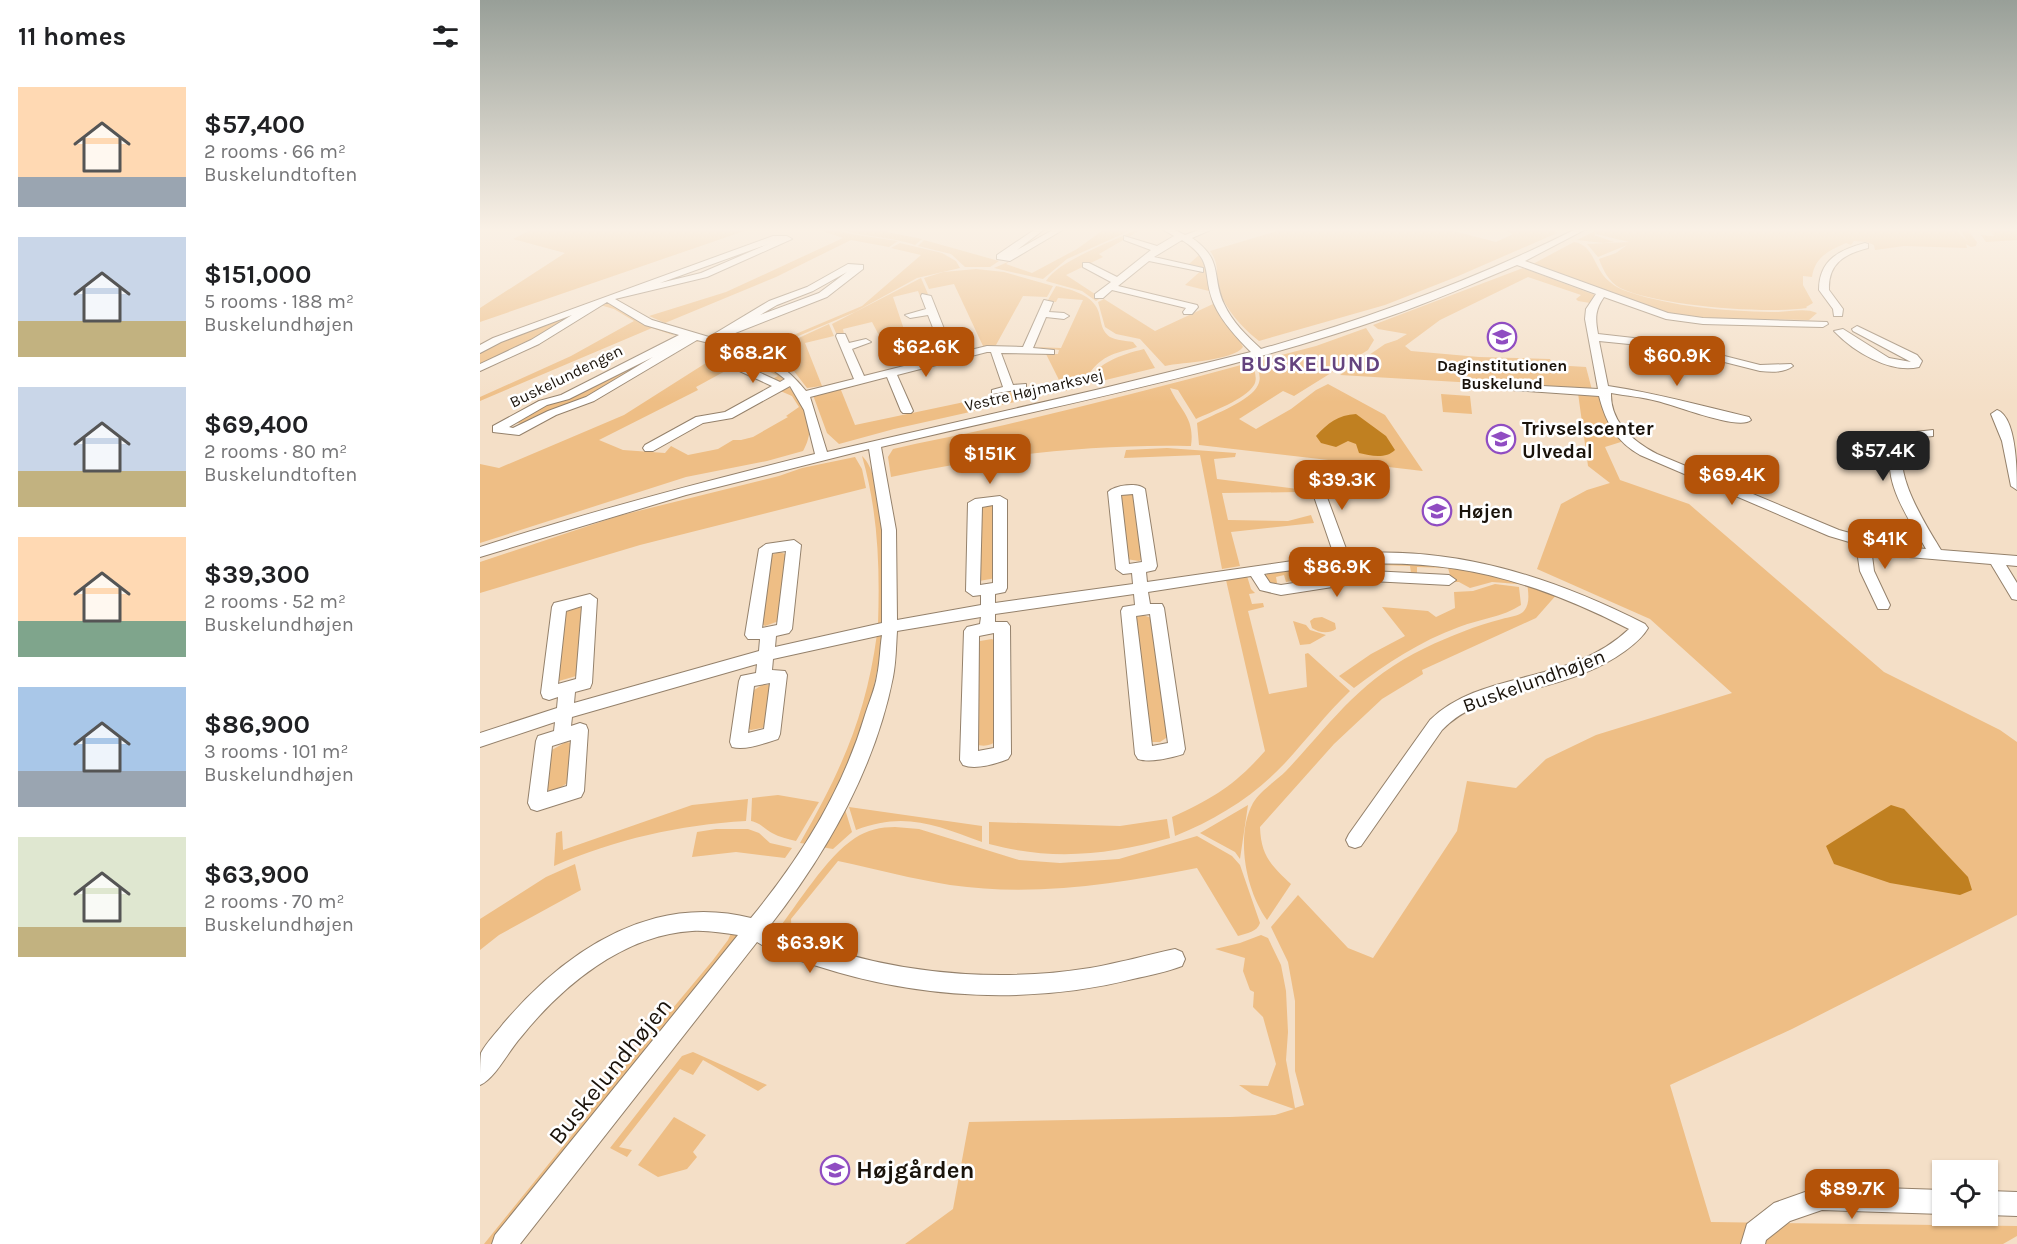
<!DOCTYPE html>
<meta charset="utf-8">
<style>
:root{--surface:#fff;--page:#f6f6f6;--text:#202124;--muted:#757577;--accent:#b45309}
body{margin:0;font-family:Karla,sans-serif;background:var(--page);color:var(--text);height:100vh;display:flex;flex-direction:column;font-size:22px;white-space:nowrap}
*{box-sizing:border-box;margin:0}
p{font-size:20px;color:var(--muted)}
.icon{flex:none;width:33px;height:33px;fill:none;stroke:currentColor;stroke-width:2;stroke-linecap:round;stroke-linejoin:round}
.map{position:relative;flex:1;overflow:hidden}
.panel{display:flex;flex-direction:column;background:var(--surface);width:480px}
.panel>*{flex:none}
.fabs{position:absolute;left:1452px;top:1160px;display:grid;gap:12px}
.fabs a{display:grid;place-items:center;width:66px;height:66px;border-radius:0px;background:var(--surface);box-shadow:0 2px 4px #0004;font-size:30px}
.price{position:absolute;translate:-50% -51px;padding:0 14px;border-radius:12px;background:var(--accent);color:#fff;font-size:20px;line-height:39px;filter:drop-shadow(0 2px 3px #0008)}
.price::after{content:'';position:absolute;left:50%;top:36px;width:18px;height:14px;margin-left:-9px;background:inherit;clip-path:polygon(0 0,100% 0,50% 100%)}
.price.selected{background:#222;color:#fff}
ul{padding:0;list-style:none}
li{display:flex;align-items:center;gap:18px;height:150px;padding:0 18px}
li span{display:grid;place-items:center;flex:none;width:168px;height:120px;border-radius:0px;color:#555}
li>.icon{margin-inline-start:auto}
span .icon{width:72px;height:72px;fill:#fffc;stroke-width:1}
li b{font-size:26px}
h2{display:flex;justify-content:space-between;align-items:center;height:72px;padding:0 18px;font-size:26px}
main{display:flex;flex:1;min-height:0}
.map>svg:first-child{display:block}
.green{fill:#eebe85}
.water{fill:#c08021}
.lines{fill:none;stroke-linecap:round;stroke-linejoin:round}
.minor-casing{stroke:#94816b;stroke-width:2}
.minor{fill:#fff;fill-rule:evenodd}
.labels{text-anchor:middle;dominant-baseline:central;stroke-width:5;stroke-linejoin:round;paint-order:stroke}
.far-poi-label{font-size:16px;font-weight:bold;fill:#1a130b;stroke:#fff}
.far-street-label{font-size:16px;fill:#1a130b;stroke:#fff}
.poi-label{font-size:20px;font-weight:bold;fill:#1a130b;stroke:#fff;text-anchor:start}
.street-label{font-size:20px;fill:#1a130b;stroke:#fff}
.far-district-label{font-size:22px;font-weight:bold;letter-spacing:1.5px;fill:#64437e;stroke:#fff}
.near-street-label{font-size:24px;fill:#1a130b;stroke:#fff}
.near-poi-label{font-size:24px;font-weight:bold;fill:#1a130b;stroke:#fff;text-anchor:start}
</style>
<main>
<section class="panel">
<h2>11 homes<svg class="icon" aria-label="filters" viewBox="0 0 24 24"><path d="M4 7h16M4 17h16"/><circle cx="9" cy="7" r="2"/><circle cx="15" cy="17" r="2"/></svg></h2>
<ul>
<li><span style="background:linear-gradient(#ffd9b3 75%,#9aa5b1 0)"><svg class="icon" aria-label="home" viewBox="0 0 24 24"><path d="M3 11l9-7 9 7M6 9v11h12V9"/></svg></span><div><b>$57,400</b><p>2 rooms · 66 m²</p><p>Buskelundtoften</p></div></li>
<li><span style="background:linear-gradient(#c9d6e8 70%,#c2b280 0)"><svg class="icon" aria-label="home" viewBox="0 0 24 24"><path d="M3 11l9-7 9 7M6 9v11h12V9"/></svg></span><div><b>$151,000</b><p>5 rooms · 188 m²</p><p>Buskelundhøjen</p></div></li>
<li><span style="background:linear-gradient(#c9d6e8 70%,#c2b280 0)"><svg class="icon" aria-label="home" viewBox="0 0 24 24"><path d="M3 11l9-7 9 7M6 9v11h12V9"/></svg></span><div><b>$69,400</b><p>2 rooms · 80 m²</p><p>Buskelundtoften</p></div></li>
<li><span style="background:linear-gradient(#ffd9b3 70%,#7fa58c 0)"><svg class="icon" aria-label="home" viewBox="0 0 24 24"><path d="M3 11l9-7 9 7M6 9v11h12V9"/></svg></span><div><b>$39,300</b><p>2 rooms · 52 m²</p><p>Buskelundhøjen</p></div></li>
<li><span style="background:linear-gradient(#a9c7e8 70%,#9aa5b1 0)"><svg class="icon" aria-label="home" viewBox="0 0 24 24"><path d="M3 11l9-7 9 7M6 9v11h12V9"/></svg></span><div><b>$86,900</b><p>3 rooms · 101 m²</p><p>Buskelundhøjen</p></div></li>
<li><span style="background:linear-gradient(#dfe7d0 75%,#c2b280 0)"><svg class="icon" aria-label="home" viewBox="0 0 24 24"><path d="M3 11l9-7 9 7M6 9v11h12V9"/></svg></span><div><b>$63,900</b><p>2 rooms · 70 m²</p><p>Buskelundhøjen</p></div></li>
</ul>
</section>
<div class="map">
<svg width="1537" height="1244" viewBox="0 0 1537 1244">
<rect width="100%" height="100%" fill="#f4dfc7"/>
<path class="green" d="M54 228H273L0 322V308L85 253 33 239Z
M334 228H347L371 234 418 241 409 247 371 240 296 277 185 323 169 316 246 292 363 238Z
M360 228H411L407 232 442 239 435 245C414 237 372 236 360 228Z
M626 228H656L587 259 563 279 514 268 530 261 526 264 552 273 597 249Z
M660 228H664L619 254 623 257 586 275 621 298 616 301 602 291 566 281C579 260 636 240 660 228Z
M802 228H962L1016 242 1033 234 1026 231 1028 230 1070 228 1077 233 976 277 905 305 779 341C760 326 739 303 737 278 737 267 737 261 730 251L804 229Z
M1121 228H1150L1154 234 1152 228H1474L1487 241 1478 228H1486L1497 242 1496 246 1491 247 1486 244 1487 248 1424 246 1395 250 1394 245 1387 242 1374 241 1371 245 1366 243C1348 251 1335 257 1332 277L1323 276V285L1333 303 1326 307 1327 308C1285 314 1178 306 1140 288 1129 282 1123 270 1119 259L1136 253 1147 245 1118 257 1107 244 1149 242 1116 234 1114 235 1134 242 1123 243 1097 240Z
M1508 228H1537V240L1506 242 1501 235 1514 236Z
M444 240 519 261 510 267H485L471 254 438 246Z
M702 240 719 251 763 347C753 361 703 362 685 366L660 339 636 334 625 327 618 302 624 299 675 331 733 304 729 291 705 285 724 268 709 264 719 255Z
M1094 242C1112 245 1113 262 1123 275 1129 283 1139 289 1149 292 1194 307 1244 311 1291 312 1305 313 1324 307 1337 313L1329 320 1223 318 1192 315 1051 265Z
M420 243 462 253 476 261 480 268 437 278 375 312 283 351 280 349 382 306 441 255 411 248Z
M1043 268 1115 295 1110 303 1098 301 1096 299 1101 295 1048 277 960 320 925 346 931 351 999 357 1070 359 1073 365 1106 367 1112 390 860 375 905 344 917 340 927 334 898 329 893 325Z
M496 269 524 272 573 286 567 297 543 296 516 345 503 346 474 284 449 289 444 278 463 272Z
M441 278 448 294 440 296 438 291 413 297 435 362 415 366 392 322 363 329 364 334 356 333 352 324Z
M576 286C589 289 610 294 617 308 622 318 619 329 630 337 636 340 646 341 653 342L657 347C645 351 631 353 621 361 609 370 604 385 590 389L598 388 414 429 359 444 347 433 333 395 393 379 395 380 361 390 375 425 580 382 566 354H578L579 350 554 347 581 348 603 300 578 298 576 302H570L568 300Z
M129 303 196 336 172 328 0 401V397L91 356 154 321 134 309 120 305Z
M101 309 64 334 0 366V351L15 342Z
M349 324 354 336 325 343 342 386 327 388 310 366 286 353Z
M886 328 894 340 888 350 814 396 803 391 759 419 776 429 811 409 836 390 848 384 905 415 943 471 719 445 717 423C732 415 771 401 778 385 782 377 778 369 775 362L836 346Z
M222 339C249 345 290 354 306 378L299 382 292 379 298 376 284 369 289 366 283 364 269 368 260 363 216 387 218 390 119 440 143 450 185 453 191 446 208 455 238 449 253 440H261L273 437 308 417 306 416 319 407 312 396 298 390 312 387C326 410 337 426 323 451L287 461 206 477 0 543V464L19 468 144 415 248 349 222 341 210 342Z
M197 342 114 395 43 424 37 423 45 414Z
M664 349 675 368 605 385C618 362 640 355 664 349Z
M772 362C774 370 778 378 774 385 766 399 731 412 716 419L698 390 690 388C700 411 715 417 711 446H708C609 444 508 456 411 477L408 457 413 449C445 441 478 436 511 428 598 408 685 386 772 362Z
M1098 393 1122 394 1144 441 1125 447 1140 480 1209 504 1404 672 1520 730 1537 742V915L1312 1029 1190 1085 1231 1222 1537 1226V1236L1523 1244H425L473 1209 489 1122 750 1117 795 1115 814 1109 772 1094 759 1085 788 1086 796 1064 783 1017 773 1007 774 992 770 990 763 971 765 958 735 949 760 943 781 935 788 938 801 965 806 991 808 1032 806 1060 815 1108 824 1105 815 1071V1001L808 962 791 927 818 895 868 948 893 958 977 831 987 781 1036 788 1066 759 1116 735 1252 693 1170 619 1057 569 1081 504 1107 490 1130 483 1108 466Z
M961 394 990 396 992 414 963 412Z
M687 448 756 453 755 457 734 459 737 479 818 489 819 492 742 493 748 520 808 521 831 515 834 523 751 532 760 566 742 569 720 455 644 458 646 450Z
M382 456C407 478 404 585 404 620L398 624C400 567 398 511 382 456Z
M375 457 382 469 386 488 160 545 0 593V562L138 516 299 476 322 468Z
M648 493 653 494 663 558 659 561 646 559 638 497Z
M504 505H516V578L499 581V508Z
M299 552 309 555 299 621 285 626 281 623 289 556Z
M891 561 1007 571 1039 584 1012 582 990 588 979 582H972L968 568 937 567V574L931 573 930 566 899 565V571L880 572 877 566 847 570 849 576 843 577 840 570 811 575 812 581 806 582 804 575 796 577 797 583 790 584 784 578 788 573Z
M767 576 771 589 775 593 769 594 772 604 783 603 784 607 768 611 789 694 827 687 825 654 828 653 870 691C846 714 827 739 805 763 774 796 737 819 695 836L692 817C734 798 755 785 785 751L746 580Z
M1047 582 1078 593 1056 618 942 670 943 674 902 699 854 744 780 827C781 856 791 865 811 884L787 920C766 891 755 836 773 803 780 791 796 781 806 771 854 720 879 680 945 648 970 636 995 626 1022 619 1028 617 1039 616 1043 612 1051 604 1048 592 1047 582Z
M1015 584 1039 587 1041 605C1023 617 999 619 979 627 940 641 906 664 874 688L859 676 891 654 925 636 902 607 948 611 956 617 975 608 974 592 993 591Z
M103 607 102 671 96 676 79 681 75 677 82 615 89 610Z
M663 615 674 619 689 736 680 742H672L666 736 656 617Z
M842 617 855 623 856 629C849 634 839 633 832 628L830 621 834 618Z
M813 621 826 625 830 630 846 635 830 644 820 645Z
M397 634 402 637C395 713 363 777 327 844L320 843C361 771 386 716 397 634Z
M512 639 518 644V740C511 746 503 747 495 744V646L500 641Z
M282 685H290L286 727 271 730 265 727 271 692Z
M86 742 92 743 89 782 75 791H69L65 785 70 751Z
M298 795 339 802 316 841C308 839 299 837 292 833 284 829 281 823 271 821L272 798Z
M268 799 266 821C199 825 136 839 74 866L76 833 82 831 83 850 212 805Z
M768 805 760 859 755 852 720 833Z
M364 806 372 832 353 849 341 847Z
M369 807 502 826V842C456 825 424 811 376 830Z
M687 819 690 838C627 855 573 861 509 844V822L640 826Z
M415 827 439 829 539 860 580 863 639 859 717 836 752 856 760 865 780 923C777 932 767 933 758 936L717 868C636 884 554 897 470 885 433 879 395 869 358 861L311 919 312 939 296 932C318 904 346 857 375 838 387 830 401 827 415 827Z
M236 829H268L279 833 290 843 312 848 305 858 256 852 212 857 217 832Z
M95 864 101 890 19 935 0 950V919L66 877Z
M253 929 259 930V938L13 1244H4L109 1114 107 1111 233 960 248 940Z
M213 1052 287 1085 278 1091 223 1060 213 1075 200 1069 139 1147 152 1150 147 1157 130 1148 202 1056Z
M194 1117 226 1135 213 1152 217 1157 207 1169 178 1177 158 1165Z"/>
<path class="water" d="M876 414 906 436 915 450C906 459 891 456 879 453L876 444 868 441 856 447 841 443 836 436C848 423 858 415 876 414Z
M1411 805 1424 809 1488 877 1492 890 1480 895 1410 883 1354 864 1346 846Z"/>
<g class="lines">
<g class="minor-casing">
<path id="minor" d="M557 228H566L537 250 576 228H586L530 261 517 259V255Z
M680 228H691L705 235 724 228H735L712 238C744 260 731 276 744 304 752 322 767 336 781 349 891 318 996 279 1098 228H1108L1045 261 1188 313 1223 318 1347 322 1348 324 1343 327 1223 324 1186 319 1124 297C1115 310 1115 318 1118 334L1189 342 1280 365 1311 364 1313 366C1304 373 1291 372 1280 371L1189 348 1119 341 1128 386C1176 393 1222 406 1269 417L1271 420C1259 431 1195 405 1177 401 1163 397 1147 396 1131 393 1130 423 1154 442 1177 454L1359 530 1417 546 1446 549C1431 522 1400 480 1413 448 1416 442 1422 438 1426 433L1453 430V436C1448 437 1439 436 1434 439 1400 456 1449 530 1461 550L1537 556V566L1526 565 1537 583V600L1532 599 1511 564 1417 556 1391 548 1394 571 1410 605 1408 609H1398L1380 571 1376 544 1349 536 1160 455C1136 441 1126 423 1119 396L1004 388 1002 386 1008 383 1118 389 1105 319 1106 309 1116 294 1037 265C994 283 951 302 907 317 742 374 570 407 401 447L416 530 417 620 501 605V595L493 596 486 591 488 503 495 499 520 496 527 500V588L525 592 515 594V603L653 584 652 573 643 574 636 569 628 492C635 485 658 482 665 489L677 566 675 570 666 572 667 582 854 555 826 473 832 469 838 473 868 554C974 545 1072 577 1165 624L1168 628C1163 637 1153 645 1145 651 1119 670 1088 680 1057 688 1022 698 988 703 962 730L881 846 875 848 869 846 866 840 869 834 950 720C1002 669 1089 686 1149 629 1017 562 929 552 784 574L790 583 801 585 891 571 969 575 976 580 969 585 891 581 801 595 780 590 771 576 668 592 670 604H682L684 608 705 749 703 754C691 758 670 763 658 759L655 754 641 611 643 607 655 605 654 594 515 614V622H527L530 626 531 754 528 759C516 764 495 770 483 765L480 760 484 631 487 627 500 624 501 617 417 631C416 646 416 662 413 677 395 769 346 854 289 927 310 941 338 947 362 953 442 976 529 981 610 968 639 963 667 955 695 949L702 952 705 959 702 966C687 972 670 975 653 979 549 1005 439 999 337 966 317 960 294 953 277 942L40 1244H12L15 1235 258 935C243 933 227 930 212 931 143 935 82 986 41 1037 29 1050 15 1079 0 1085 0 1076 0 1061 1 1053 6 1043 16 1033 23 1024 63 977 115 934 176 918 206 910 241 910 271 918 321 857 362 792 385 715 389 702 395 689 397 676 400 662 400 648 402 635L293 659 292 670 305 671 307 675 300 734 298 739C285 743 265 751 252 747L250 742 259 681 261 676 276 673 277 664 92 717 91 726 100 723 106 725 108 730 104 791 101 797 57 811 51 809 48 803 56 741 58 736 74 731 75 722 0 747V733L77 708 78 697 69 700 63 698 61 693 72 607 74 603 110 594 117 599 112 683 110 688 95 692 94 703 279 651 280 639H268L265 635 279 549 286 544 314 540 321 545 312 629 309 633 296 636 295 647 402 623V530L389 449 206 495 0 557V547C111 511 222 482 335 454L324 410 310 386 252 418 223 423 173 451H165L163 448 165 445 216 417 245 412 292 386 253 368V364H261L300 382 305 379C278 357 250 348 217 340L114 401 76 415 39 435 13 432V426L59 401 81 395 199 335 165 325 127 302 59 344 0 371V364L51 340 92 315 21 342 0 353V345L13 338 293 236H307L312 239 227 277 135 299 172 320 229 337 289 301 327 287 368 264 383 265V269L347 297 240 339C276 349 303 362 326 391L374 379 356 336 357 334H365L369 343 386 339 391 342 372 349 384 376 464 356 448 315 430 318 425 315 446 309 441 296 442 294 451 296 474 354 507 346 543 347 564 300 573 302 569 312 584 313 589 316 584 319 566 317 553 348 574 350V354L521 353 533 385 546 384V388L512 394V390L523 387 511 352H507L417 375 433 411 431 413H423L421 411 407 377 330 397 347 452 620 389 771 352C757 338 742 322 734 304 721 274 736 262 702 240L674 257 723 268V272L669 261 638 286 717 305 718 307 712 314H704L703 312 706 308 632 290 623 298H615V294L631 282 603 267V263H609L637 277 671 250 644 240V236L677 246 694 236ZM288 244 221 273 180 283ZM367 272 339 293 280 315 297 305 333 291ZM173 357 106 397 68 411 33 428 29 427 67 405 89 399ZM653 494 662 562 649 564 641 495ZM513 505V583L500 585 502 507ZM306 551 297 625 282 628 292 553ZM102 606 96 679 78 684 86 611ZM670 614 688 743 672 746 656 616ZM514 633V748L498 751 499 636ZM290 683 284 729 268 733 274 686ZM91 740 87 786 67 792 72 746Z
M1385 243 1388 244V248C1365 254 1348 263 1349 290L1363 309 1362 316H1354L1353 309 1339 290C1339 260 1359 250 1385 243Z
M1377 326 1437 355 1442 361 1439 367C1410 374 1373 351 1354 331L1363 329 1409 358 1431 362 1373 331 1372 329Z
M1517 410C1537 417 1537 473 1537 490L1531 486 1522 441 1511 414Z
M1342 1186 1462 1190V1214L1342 1210 1310 1221 1286 1240 1285 1244H1261L1267 1224 1294 1203Z
M1508 1191 1537 1192V1216L1508 1215Z"/>
</g>
<use href="#minor" class="minor"/>
</g>
<linearGradient id="sky" x2="0" y2="1"><stop stop-color="#989f98"/><stop offset="0.57" stop-color="#faf1e6"/><stop offset="1" stop-color="#faf1e6" stop-opacity="0"/></linearGradient>
<rect width="1537" height="402" fill="url(#sky)"/>
<defs>
<g id="school-ring" transform="scale(1.5)"><circle r="9.5" fill="#fff" stroke="#904dc2" stroke-width="1.5"/><path d="M0-5L7-2L0 1L-7-2ZM-4 1L0 2.5L4 1V4Q0 6-4 4Z" fill="#904dc2"/></g>
</defs>
<g fill-rule="evenodd">
<use href="#school-ring" x="1022" y="337"/>
<use href="#school-ring" x="1021" y="439"/>
<use href="#school-ring" x="957" y="511"/>
<use href="#school-ring" x="355" y="1170"/>
</g>
<g class="labels">
<g class="far-poi-label">
<text x="1022" y="365">Daginstitutionen<tspan x="1022" dy="18">Buskelund</tspan></text>
</g>
<g class="far-street-label">
<text transform="translate(86 376) rotate(-26)">Buskelundengen</text>
<text transform="translate(554 390) rotate(-13)">Vestre Højmarksvej</text>
</g>
<g class="poi-label">
<text x="1042" y="428">Trivselscenter<tspan x="1042" dy="23">Ulvedal</tspan></text>
<text x="978" y="511">Højen</text>
</g>
<g class="street-label">
<text transform="translate(1054 681) rotate(-20)">Buskelundhøjen</text>
</g>
<g class="far-district-label">
<text x="831" y="364">BUSKELUND</text>
</g>
<g class="near-street-label">
<text transform="translate(130 1071) rotate(-51)">Buskelundhøjen</text>
</g>
<g class="near-poi-label">
<text x="376" y="1170">Højgården</text>
</g>
</g>
</svg>
<div class="fabs">
<a><svg class="icon" aria-label="locate" viewBox="0 0 24 24"><circle cx="12" cy="12" r="6"/><path d="M12 2v4M12 18v4M2 12h4M18 12h4"/></svg></a>
</div>
<b class="price" style="left:446px;top:378px">$62.6K</b>
<b class="price" style="left:273px;top:384px">$68.2K</b>
<b class="price" style="left:1197px;top:387px">$60.9K</b>
<b class="price selected" style="left:1403px;top:482px">$57.4K</b>
<b class="price" style="left:510px;top:485px">$151K</b>
<b class="price" style="left:1252px;top:506px">$69.4K</b>
<b class="price" style="left:862px;top:511px">$39.3K</b>
<b class="price" style="left:1405px;top:570px">$41K</b>
<b class="price" style="left:857px;top:598px">$86.9K</b>
<b class="price" style="left:330px;top:974px">$63.9K</b>
<b class="price" style="left:1372px;top:1220px">$89.7K</b>
</div>
</main>
